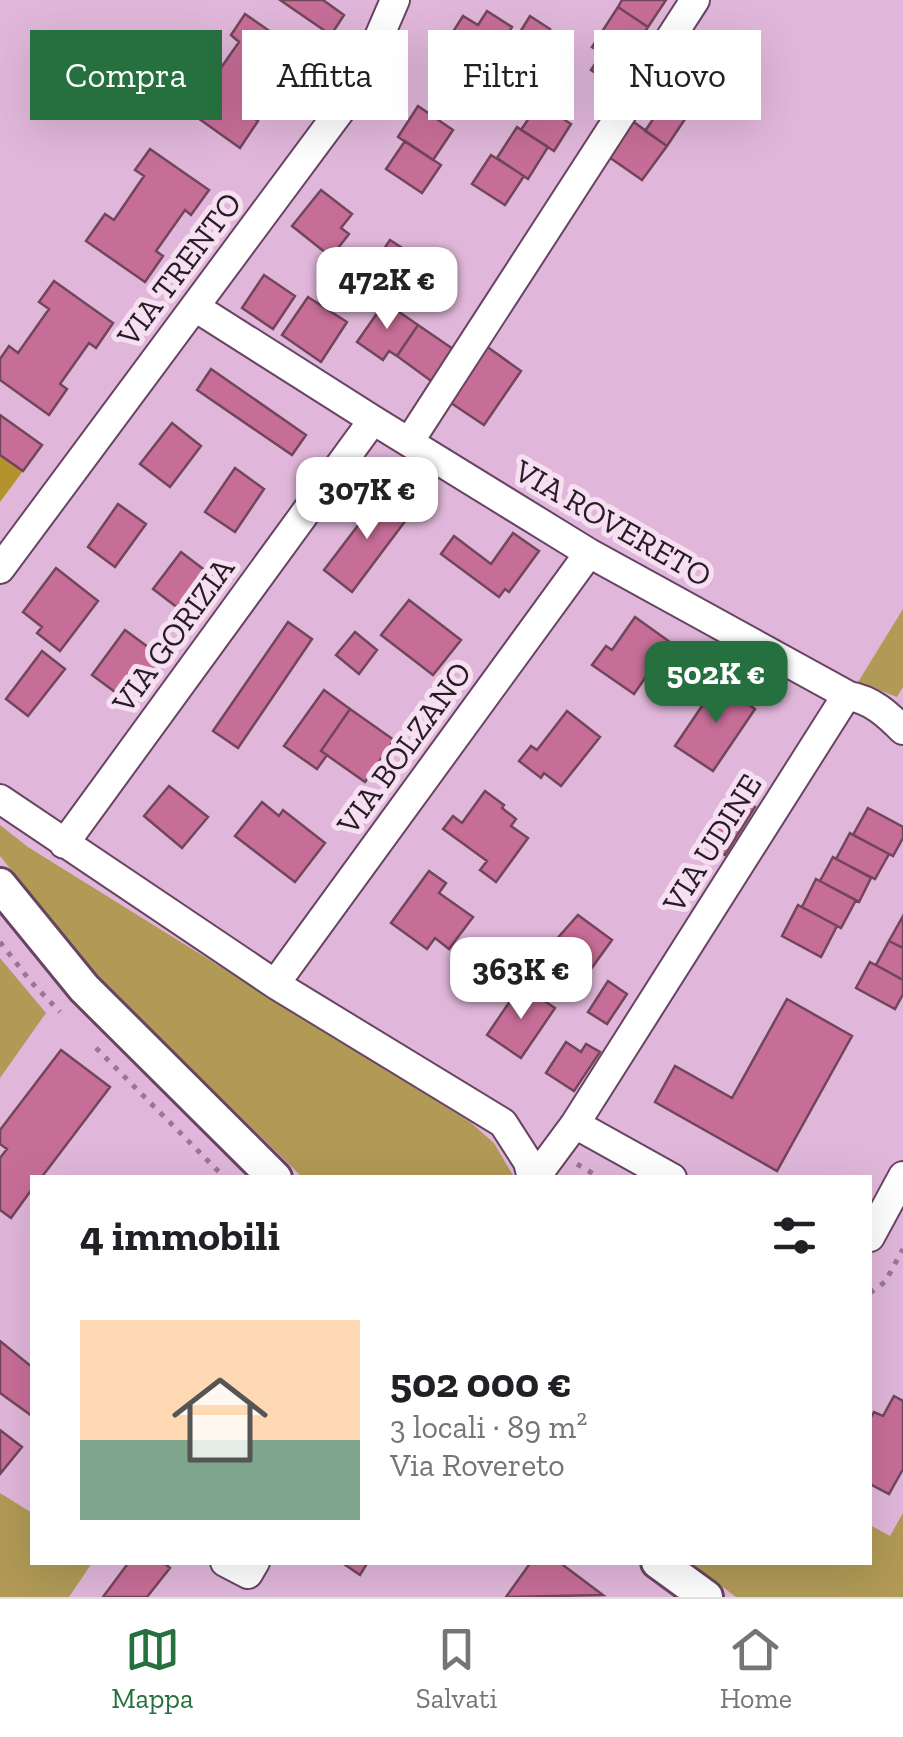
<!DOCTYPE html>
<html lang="it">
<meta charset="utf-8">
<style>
:root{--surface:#fff;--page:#f6f6f6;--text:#202124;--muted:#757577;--line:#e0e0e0;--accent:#25703e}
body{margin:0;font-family:"Zilla Slab",serif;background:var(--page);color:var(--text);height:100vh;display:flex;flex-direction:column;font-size:38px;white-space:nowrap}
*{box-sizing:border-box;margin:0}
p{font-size:32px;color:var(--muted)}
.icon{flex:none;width:55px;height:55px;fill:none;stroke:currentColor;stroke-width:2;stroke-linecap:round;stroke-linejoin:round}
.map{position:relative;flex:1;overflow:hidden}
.sheet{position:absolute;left:30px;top:1175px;width:842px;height:390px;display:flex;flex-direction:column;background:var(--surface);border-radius:0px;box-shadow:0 10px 40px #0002}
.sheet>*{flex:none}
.banner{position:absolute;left:30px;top:30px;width:845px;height:90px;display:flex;gap:20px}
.price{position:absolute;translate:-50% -85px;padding:0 22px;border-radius:20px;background:#fff;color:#222;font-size:32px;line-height:65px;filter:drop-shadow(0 2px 5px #0008)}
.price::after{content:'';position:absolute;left:50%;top:60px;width:30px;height:22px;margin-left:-15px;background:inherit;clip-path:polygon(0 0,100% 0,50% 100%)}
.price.on{background:var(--accent);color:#fff}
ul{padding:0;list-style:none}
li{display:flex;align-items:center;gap:30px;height:250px;padding:0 50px}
li span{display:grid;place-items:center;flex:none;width:280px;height:200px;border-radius:0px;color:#555}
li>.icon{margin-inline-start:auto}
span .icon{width:120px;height:120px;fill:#fffc;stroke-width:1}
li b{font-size:42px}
h2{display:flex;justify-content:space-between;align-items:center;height:120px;padding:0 50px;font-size:42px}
.pill{padding:0 35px;border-radius:0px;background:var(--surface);box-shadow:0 10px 40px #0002;font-size:35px;line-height:90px}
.pill.on{background:var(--accent);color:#fff}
.tabs{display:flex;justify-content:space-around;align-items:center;height:140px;border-top:2px solid var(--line);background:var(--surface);font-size:28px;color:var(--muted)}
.tabs a{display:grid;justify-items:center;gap:5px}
.tabs .on{color:var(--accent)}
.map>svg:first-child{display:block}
.green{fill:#b19a56}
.forest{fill:#b3932b}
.building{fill:#c76e98;stroke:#72465a;stroke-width:2.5}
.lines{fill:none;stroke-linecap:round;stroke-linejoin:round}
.minor-casing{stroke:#684463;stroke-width:32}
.tertiary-casing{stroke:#684463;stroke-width:38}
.path{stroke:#977892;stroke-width:5;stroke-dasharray:5 8;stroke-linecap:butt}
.minor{stroke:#fff;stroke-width:28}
.tertiary{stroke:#fff;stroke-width:32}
.labels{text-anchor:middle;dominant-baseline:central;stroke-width:10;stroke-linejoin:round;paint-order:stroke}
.street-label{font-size:32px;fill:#291a27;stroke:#f5dff1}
</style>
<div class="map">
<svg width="903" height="1597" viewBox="0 0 903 1597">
<rect width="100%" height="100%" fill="#e0b7da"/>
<path class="green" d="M903 609V687L897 697 858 682Z
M0 825 28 847 470 1122 494 1143 514 1177H302L95 974 0 856Z
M0 958 46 1013 0 1078Z
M0 1493 32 1513V1562L92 1563 69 1597H0Z
M903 1513V1597H736L691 1563 870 1562V1525L890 1536Z"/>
<path class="forest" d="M0 455 23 471 0 502Z"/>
<path class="building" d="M280 0H323L344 15 331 35Z
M622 0H666L648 27 618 7Z
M618 7 648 27 612 83 591 70 602 53 592 47Z
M487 11 512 27 473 91 447 75 452 66 437 57 463 16 478 25Z
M245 14 304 55 286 80 280 75 251 116 258 121 240 148 181 106 200 79 209 85 239 42 231 35Z
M530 16 550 29 536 50 517 37Z
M697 69 712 79 700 96 686 86Z
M667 99 689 113 667 146 645 131Z
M539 103 571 124 554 151 521 130Z
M418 106 453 130 433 160 398 137Z
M631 120 667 146 642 180 606 155Z
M517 127 548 147 528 179 497 158Z
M405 141 441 165 422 193 386 169Z
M150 149 209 190 191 215 185 210 156 251 163 256 145 282 86 241 105 214 114 220 144 176 135 170Z
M491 155 524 176 505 205 472 184Z
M321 190 352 214 341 228 349 234 331 257 292 226Z
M390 240 407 251 371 303 355 292Z
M264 275 295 296 273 329 242 308Z
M54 281 113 323 96 348 89 343 60 384 67 389 49 415 0 380V359L9 346 18 353 49 309 39 302Z
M308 297 347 322 321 362 282 335Z
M385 302 418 325 397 356 389 351 383 360 357 342Z
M418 325 456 351 434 383 397 356Z
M486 346 521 371 484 425 448 401Z
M211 369 306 435 292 455 197 390Z
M0 415 42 445 23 471 0 455Z
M172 423 201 446 170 487 140 464Z
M235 468 264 489 235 532 205 512Z
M385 490 402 503 395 512 406 520 352 592 324 570Z
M118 504 146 524 115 567 88 547Z
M513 533 539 551 509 592 505 589 499 597 441 554 454 536 491 564Z
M181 552 219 581 191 618 153 589Z
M56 568 98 601 60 651 37 633 42 627 23 612Z
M409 600 461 640 433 675 381 635Z
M635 617 670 642 634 694 592 665 606 646 612 650Z
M288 622 312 639 238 748 213 731Z
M125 630 167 661 134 706 92 675Z
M355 632 377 650 359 674 336 655Z
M42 651 65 669 28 716 6 699Z
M728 680 750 695 745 702 755 709 713 771 675 746 708 697 714 701Z
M324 690 350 709 321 751 327 755 317 769 284 746Z
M350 709 394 740 365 782 321 751Z
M567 711 600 737 561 786 544 773 541 778 519 761 531 746 537 750Z
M169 786 208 817 182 848 144 816Z
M485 791 504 805 502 808 516 819 511 826 528 838 496 882 480 870 487 861 443 829 453 816 462 823Z
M735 794 755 807 725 855 705 843Z
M262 802 279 816 283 810 325 843 295 882 235 836Z
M868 808 903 827V838L893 856 853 835Z
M850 833 889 854 875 879 836 859Z
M833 857 871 878 859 902 820 881Z
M429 871 446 883 439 893 473 917 449 949 435 938 427 949 391 923Z
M816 879 856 900 841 928 802 907Z
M798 905 837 926 821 957 782 936Z
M578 915 612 940 588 973 578 963 571 969 548 949Z
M903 916V948L889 941Z
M889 941 903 948V980L876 965Z
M870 962 903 980V994L895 1009 856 988Z
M608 981 627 994 607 1024 588 1012Z
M521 985 555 1008 521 1058 487 1035Z
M787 999 852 1036 777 1171 655 1102 675 1066 732 1098Z
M566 1042 581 1052 586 1044 600 1052 574 1091 546 1073Z
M61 1050 110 1087 41 1178H32V1189L11 1218 0 1210V1158L7 1149 0 1144V1130Z
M0 1341 32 1367V1416L0 1393Z
M894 1396 903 1401V1469L889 1494 870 1484V1419L874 1412 883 1416Z
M0 1430 22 1447 0 1474Z
M129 1562H163L170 1568 147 1597H103Z
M341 1562H368L360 1575Z
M531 1562H559L603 1595 506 1597Z"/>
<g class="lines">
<g class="minor-casing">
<path id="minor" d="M195 307 373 420 589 553 849 696
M409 442 695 0
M0 569 357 88 395 0
M0 799 275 984 503 1123 528 1162 532 1178
M64 844 373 420
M275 984 589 553
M575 1124 672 1178
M535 1178 575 1124 843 701 849 696C872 700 887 714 903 730
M870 1237 903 1176
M225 1562 248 1574 255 1562"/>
</g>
<g class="tertiary-casing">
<path id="tertiary" d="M0 885 84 988 275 1178
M658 1562 706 1597"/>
</g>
<path class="path" d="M0 942 31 982 60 1012
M96 1048 225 1178
M577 1164 600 1178
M870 1293 885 1282 903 1249"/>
<use href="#minor" class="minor"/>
<use href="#tertiary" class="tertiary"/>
</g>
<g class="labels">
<g class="street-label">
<text transform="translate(179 269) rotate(-53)">VIA TRENTO</text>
<text transform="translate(613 523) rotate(30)">VIA ROVERETO</text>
<text transform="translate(173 635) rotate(-54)">VIA GORIZIA</text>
<text transform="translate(404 748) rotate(-54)">VIA BOLZANO</text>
<text transform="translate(712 843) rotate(-58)">VIA UDINE</text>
</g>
</g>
</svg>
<b class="price" style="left:387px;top:332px">472K €</b>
<b class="price" style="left:367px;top:542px">307K €</b>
<b class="price on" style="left:716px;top:726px">502K €</b>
<b class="price" style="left:521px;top:1022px">363K €</b>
<div class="banner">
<a class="pill on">Compra</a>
<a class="pill">Affitta</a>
<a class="pill">Filtri</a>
<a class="pill">Nuovo</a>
</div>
<section class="sheet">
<h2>4 immobili<svg class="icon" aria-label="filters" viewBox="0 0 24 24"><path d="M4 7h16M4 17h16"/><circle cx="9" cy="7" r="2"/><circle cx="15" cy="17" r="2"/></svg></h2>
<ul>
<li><span style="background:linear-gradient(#ffd9b3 60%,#7fa58c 0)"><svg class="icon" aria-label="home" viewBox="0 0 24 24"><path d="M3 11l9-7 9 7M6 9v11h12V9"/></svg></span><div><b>502 000 €</b><p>3 locali · 89 m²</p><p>Via Rovereto</p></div></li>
</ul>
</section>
</div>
<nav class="tabs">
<a class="on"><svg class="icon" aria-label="map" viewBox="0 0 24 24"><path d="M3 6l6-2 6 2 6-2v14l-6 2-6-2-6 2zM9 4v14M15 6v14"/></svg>Mappa</a>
<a><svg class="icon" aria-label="saved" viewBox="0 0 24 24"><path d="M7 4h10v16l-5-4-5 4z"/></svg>Salvati</a>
<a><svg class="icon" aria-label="home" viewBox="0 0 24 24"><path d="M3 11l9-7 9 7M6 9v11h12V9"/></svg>Home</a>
</nav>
